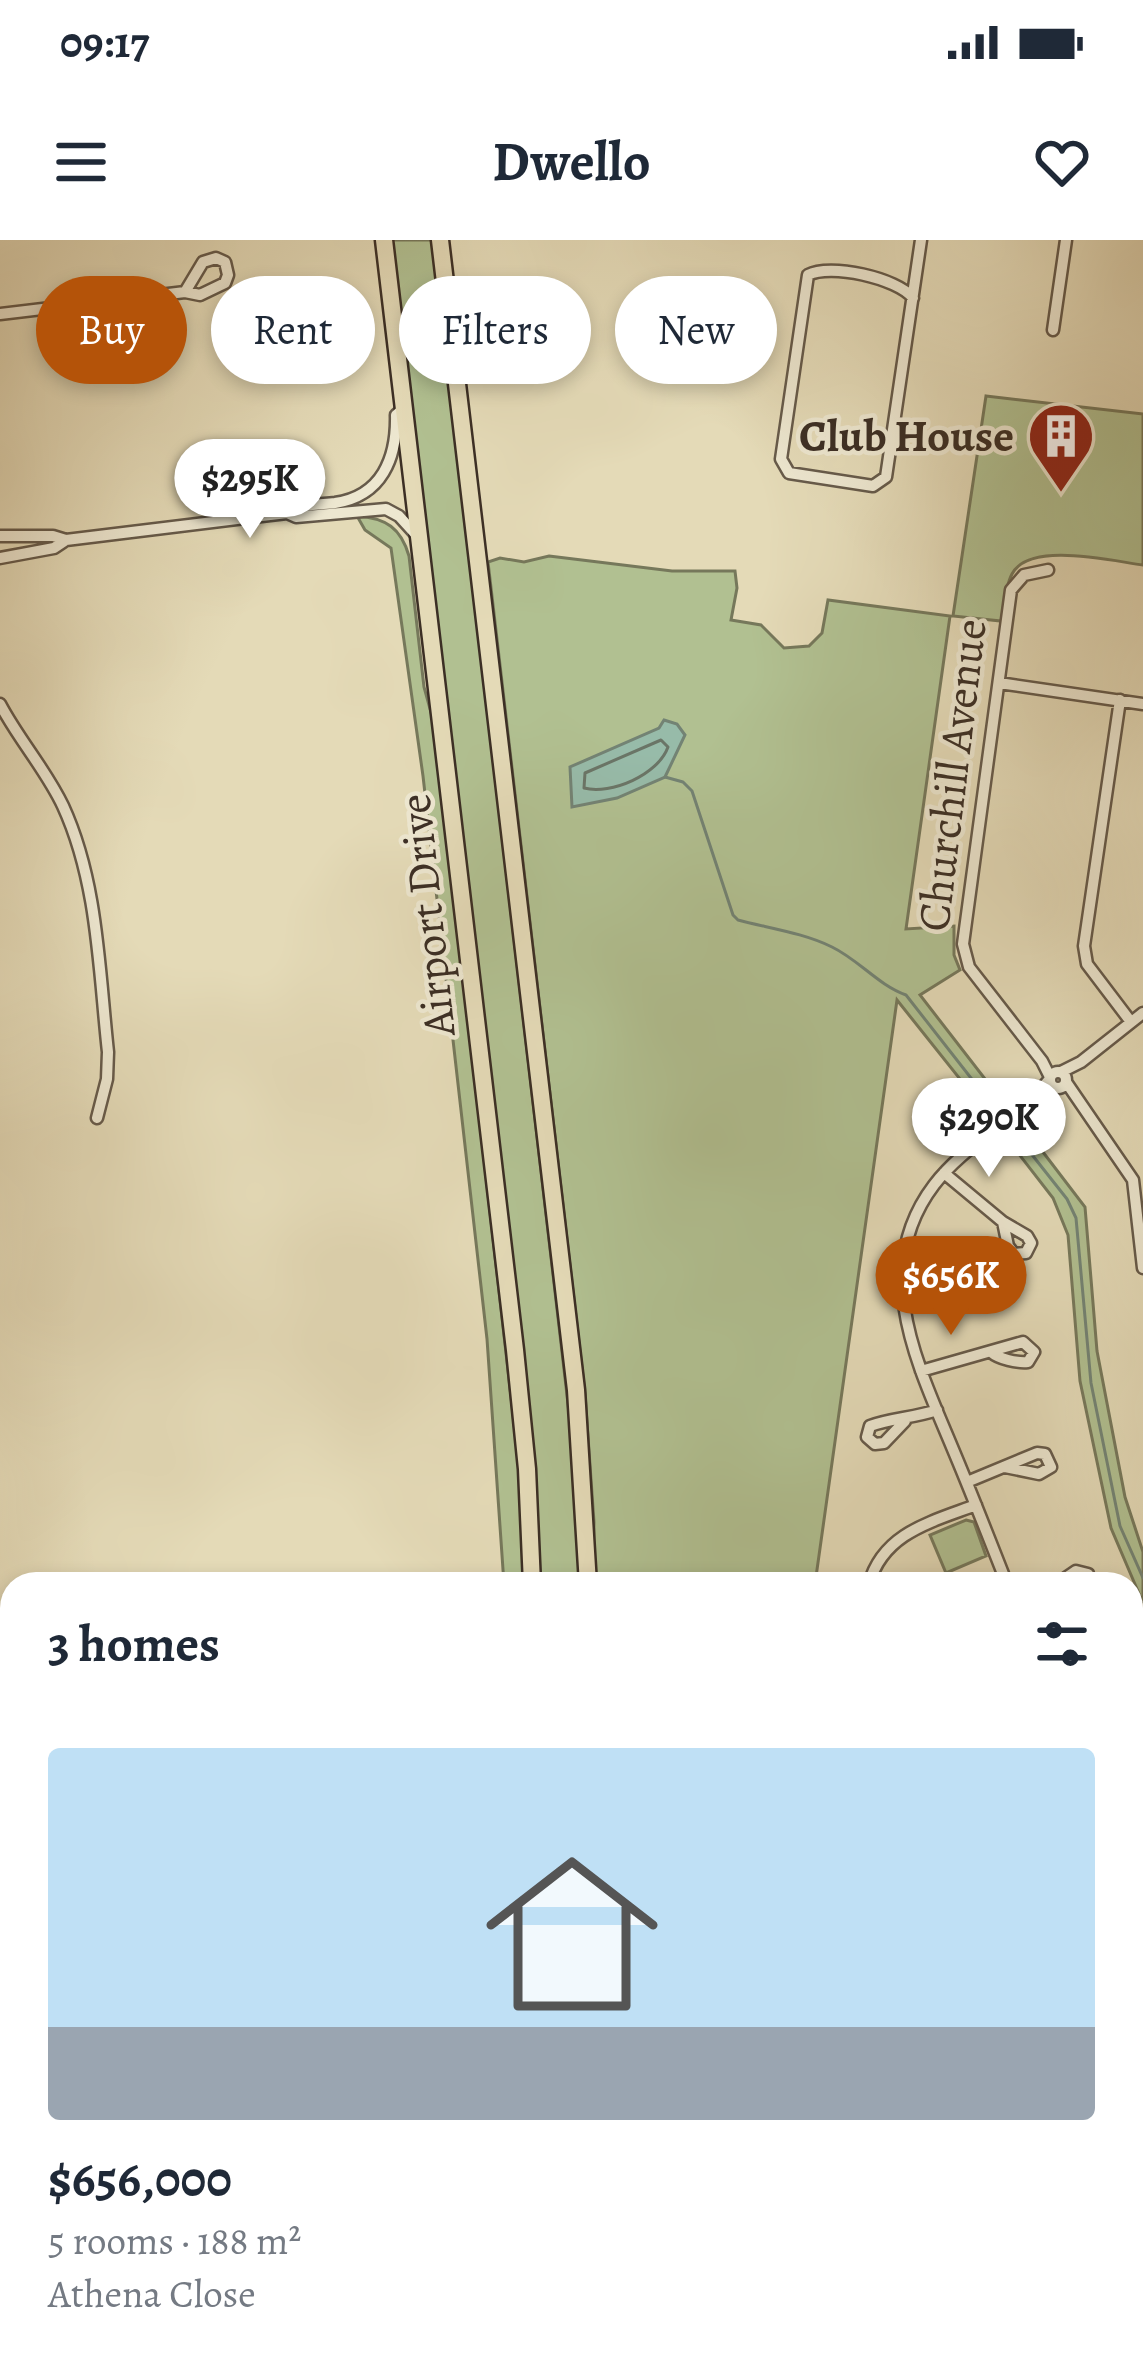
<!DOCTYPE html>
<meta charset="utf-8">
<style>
:root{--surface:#fff;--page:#f6f6f7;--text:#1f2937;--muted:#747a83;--line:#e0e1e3;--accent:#b45309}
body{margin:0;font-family:Alegreya,serif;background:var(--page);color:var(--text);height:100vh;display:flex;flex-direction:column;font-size:45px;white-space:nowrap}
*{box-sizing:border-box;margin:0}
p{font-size:39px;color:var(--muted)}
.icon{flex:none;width:66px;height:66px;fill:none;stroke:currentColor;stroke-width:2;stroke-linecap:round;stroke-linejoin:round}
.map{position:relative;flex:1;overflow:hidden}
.side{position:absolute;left:0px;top:1332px;width:1143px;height:807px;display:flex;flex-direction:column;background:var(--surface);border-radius:36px 36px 0 0;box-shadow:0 6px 18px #0003}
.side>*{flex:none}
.guide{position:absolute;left:36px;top:36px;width:1071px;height:108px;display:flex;gap:24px}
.price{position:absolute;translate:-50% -102px;padding:0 27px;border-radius:42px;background:#fff;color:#222;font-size:39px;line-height:78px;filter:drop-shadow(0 3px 6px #0008)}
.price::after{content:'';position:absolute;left:50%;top:72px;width:36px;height:27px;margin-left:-18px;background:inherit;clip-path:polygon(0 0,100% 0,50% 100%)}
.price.current{background:var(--accent);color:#fff}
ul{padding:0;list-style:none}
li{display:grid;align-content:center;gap:24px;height:636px;padding:0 48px}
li+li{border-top:3px solid var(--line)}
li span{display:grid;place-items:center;height:372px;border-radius:12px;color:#555}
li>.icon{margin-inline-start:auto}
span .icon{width:216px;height:216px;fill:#fffc;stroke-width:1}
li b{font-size:51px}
h2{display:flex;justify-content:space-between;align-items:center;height:144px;padding:0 48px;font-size:51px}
.pill{padding:0 42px;border-radius:54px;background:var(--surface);box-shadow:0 6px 18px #0003;font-size:42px;line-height:108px}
.pill.current{background:var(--accent);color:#fff}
.status{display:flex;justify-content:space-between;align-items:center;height:84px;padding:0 60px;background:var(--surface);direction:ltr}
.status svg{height:33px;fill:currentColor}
header{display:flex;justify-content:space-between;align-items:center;height:156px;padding:0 48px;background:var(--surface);font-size:54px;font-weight:700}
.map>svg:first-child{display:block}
.green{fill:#b1c091;stroke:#76785b;stroke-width:3}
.water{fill:#97bba9;stroke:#738374;stroke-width:3}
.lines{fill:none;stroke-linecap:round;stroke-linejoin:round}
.shore{stroke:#6a7567;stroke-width:3}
.stream{stroke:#738374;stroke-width:3}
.minor-casing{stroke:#665a4a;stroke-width:15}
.tertiary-casing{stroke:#665a4a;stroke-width:16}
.primary-casing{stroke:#3c2f25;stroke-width:21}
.minor{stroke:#ede7d0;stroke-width:10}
.tertiary{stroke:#ede7d0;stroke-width:12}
.primary{stroke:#e4dab7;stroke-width:16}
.labels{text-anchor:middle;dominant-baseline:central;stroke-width:9;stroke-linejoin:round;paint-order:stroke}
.poi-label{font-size:45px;font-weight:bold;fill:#3c2f25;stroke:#ede7d0;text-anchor:end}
.street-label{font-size:45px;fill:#3c2f25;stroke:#ede7d0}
</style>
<div class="status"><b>09:17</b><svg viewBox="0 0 49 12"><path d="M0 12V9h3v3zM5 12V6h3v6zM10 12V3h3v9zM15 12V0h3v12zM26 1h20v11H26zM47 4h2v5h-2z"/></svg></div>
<header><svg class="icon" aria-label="menu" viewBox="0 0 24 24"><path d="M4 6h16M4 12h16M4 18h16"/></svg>Dwello<svg class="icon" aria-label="heart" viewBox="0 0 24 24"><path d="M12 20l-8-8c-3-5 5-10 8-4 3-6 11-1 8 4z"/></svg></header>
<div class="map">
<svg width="1143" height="2138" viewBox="0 0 1143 2138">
<rect width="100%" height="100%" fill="#e4dab7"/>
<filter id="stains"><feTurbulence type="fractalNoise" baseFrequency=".00167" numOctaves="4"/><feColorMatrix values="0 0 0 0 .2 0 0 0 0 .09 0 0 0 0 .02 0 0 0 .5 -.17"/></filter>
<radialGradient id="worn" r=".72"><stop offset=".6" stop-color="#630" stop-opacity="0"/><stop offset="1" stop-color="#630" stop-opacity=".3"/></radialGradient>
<path class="green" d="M389 0H433L573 1207 581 1344H536Z
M986 156 1143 174V325C1112 321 1029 301 1012 334 1005 347 1004 367 1001 381L953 376Z
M357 276C386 278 401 288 409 316L424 447 435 487 522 1254 525 1344H504L487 1099 423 536 391 308 365 290Z
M549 316 672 331H735L737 348 731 380 761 385 784 408 809 406 822 393 828 360 950 376 906 689 954 686V715L960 730 920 755 1006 866 991 878 897 760 815 1344H593L594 1282 585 1154 488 322 500 318 524 322Z
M1020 882 1085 967 1097 1111 1125 1257 1143 1312V1363L1111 1288 1080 1141 1068 995 1053 958 1004 895Z
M966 1280 974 1282 986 1316 946 1333 930 1295Z"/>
<path class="water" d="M664 480 677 484 685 495 665 537 617 558 572 567 570 527 659 488Z"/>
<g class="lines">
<path class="shore" d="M661 500 668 507C658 535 611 555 584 548L585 533Z"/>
<path class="stream" d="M665 537 683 542 692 551 733 675 738 680C768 688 804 693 832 707 859 720 878 745 906 755L996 870
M1014 892 1067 959 1076 978 1091 1143 1120 1286 1143 1338"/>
<g class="minor-casing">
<path id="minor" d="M913 58C897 38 830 23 808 35L781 219 789 233 873 246 886 237 921 0
M0 74 185 52 200 55 225 43 228 35 225 22 216 18 203 22 185 52
M1053 90 1066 0
M287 273 296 277 386 269 399 276 419 298
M0 296H53L66 300
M0 318 54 308 66 300 287 273C301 264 318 265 335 263 382 256 397 218 396 175L403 169
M1048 330 1024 335 1011 350 963 704 969 727 1042 821 1050 837
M999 443 1143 464
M1120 460 1084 706 1087 724 1131 782
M0 464C19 500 46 530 63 566 98 642 99 731 108 812L107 839 97 878
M1050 840a8 8 0 1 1 16 0a8 8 0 1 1-16 0Z
M1061 832 1081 822 1143 773
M1066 842 1133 940 1143 1028
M930 872 962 914
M944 933 1003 982 1027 996 1031 1003 1026 1013 1014 1014 1008 1006 1003 982
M921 1131 1023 1102 1034 1112 1028 1122C1017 1123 999 1119 991 1112
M905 1181 884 1203 875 1204 867 1197 870 1186C892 1178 914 1178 937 1170
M967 1242 1037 1213 1045 1214 1051 1227 1039 1234 1005 1227
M869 1344C883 1293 931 1282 976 1265
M1007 1344C989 1298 971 1252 952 1207 917 1123 870 1029 934 945 966 903 1016 881 1049 840
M1057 1344 1076 1331 1088 1334V1344
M1131 1454 1143 1448
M1131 1532 1143 1550
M1131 1575 1143 1567
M0 1618 12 1619
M1131 1702 1143 1703
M258 2127 296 2138
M7 2138 12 2105
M173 2138 174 2127"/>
</g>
<g class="tertiary-casing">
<path id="tertiary" d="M872 2138 873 2127
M896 2138V2127"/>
</g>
<g class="primary-casing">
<path id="primary" d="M384 0 515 1110 527 1229 532 1344
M440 0 576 1150 588 1344
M0 1652 12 1653
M0 1670 12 1672
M1131 1809 1143 1810
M1131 1829 1143 1830
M435 2127 436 2138
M468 2138 470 2127"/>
</g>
<use href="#minor" class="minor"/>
<use href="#tertiary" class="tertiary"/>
<use href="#primary" class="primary"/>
</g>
<defs>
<g id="building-pin" transform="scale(3.45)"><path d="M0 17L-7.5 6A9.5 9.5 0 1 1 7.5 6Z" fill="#8f2418" stroke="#ede7d0"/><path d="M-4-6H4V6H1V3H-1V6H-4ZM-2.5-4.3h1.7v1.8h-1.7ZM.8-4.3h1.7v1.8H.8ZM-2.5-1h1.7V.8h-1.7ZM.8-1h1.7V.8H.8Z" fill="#fff"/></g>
</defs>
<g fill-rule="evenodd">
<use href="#building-pin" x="1061" y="196"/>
</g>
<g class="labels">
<g class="poi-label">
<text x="1014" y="196">Club House</text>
</g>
<g class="street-label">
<text transform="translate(952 535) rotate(-83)">Churchill Avenue</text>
<text transform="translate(427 675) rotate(-96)">Airport Drive</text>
</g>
</g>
<rect width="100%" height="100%" filter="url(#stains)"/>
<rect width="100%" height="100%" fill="url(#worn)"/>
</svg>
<b class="price" style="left:250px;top:301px">$295K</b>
<b class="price" style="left:989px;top:940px">$290K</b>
<b class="price current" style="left:951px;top:1098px">$656K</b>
<div class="guide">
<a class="pill current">Buy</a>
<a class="pill">Rent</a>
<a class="pill">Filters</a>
<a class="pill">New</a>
</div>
<section class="side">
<h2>3 homes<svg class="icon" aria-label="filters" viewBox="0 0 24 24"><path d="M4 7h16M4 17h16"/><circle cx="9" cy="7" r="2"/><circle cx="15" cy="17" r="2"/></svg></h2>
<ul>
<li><span style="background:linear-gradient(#bfe0f5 75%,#9aa5b1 0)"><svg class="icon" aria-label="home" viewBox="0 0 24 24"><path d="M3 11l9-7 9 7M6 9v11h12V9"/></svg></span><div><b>$656,000</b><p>5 rooms · 188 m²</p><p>Athena Close</p></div></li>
</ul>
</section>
</div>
